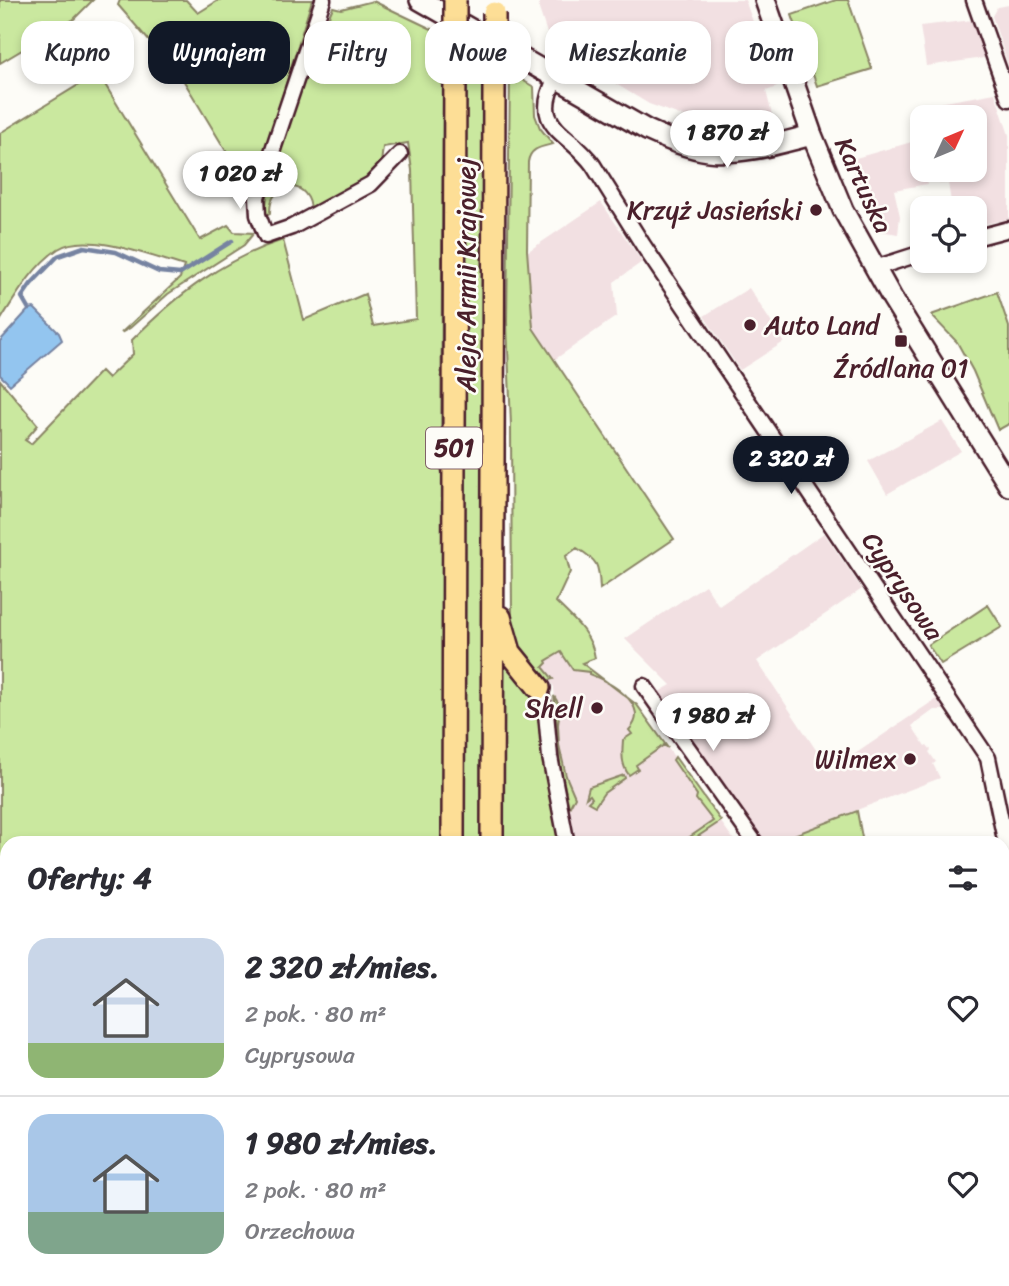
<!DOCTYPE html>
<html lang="pl">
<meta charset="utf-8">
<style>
:root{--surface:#fff;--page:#f7f7f7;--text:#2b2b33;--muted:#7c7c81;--line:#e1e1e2;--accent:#111827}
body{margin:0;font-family:Sriracha,sans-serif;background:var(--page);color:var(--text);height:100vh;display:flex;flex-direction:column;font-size:26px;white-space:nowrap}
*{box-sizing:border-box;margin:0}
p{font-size:23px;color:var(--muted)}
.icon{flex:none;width:38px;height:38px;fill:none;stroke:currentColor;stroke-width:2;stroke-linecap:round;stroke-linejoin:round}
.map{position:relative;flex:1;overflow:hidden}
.panel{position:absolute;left:0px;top:836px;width:1010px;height:450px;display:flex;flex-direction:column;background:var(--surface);border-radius:21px 21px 0 0;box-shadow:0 4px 10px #0003}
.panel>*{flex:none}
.banner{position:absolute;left:21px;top:21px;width:968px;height:63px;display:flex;gap:14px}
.needle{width:46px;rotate:46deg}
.fabs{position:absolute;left:910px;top:105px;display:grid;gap:14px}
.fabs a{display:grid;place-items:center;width:77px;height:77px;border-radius:14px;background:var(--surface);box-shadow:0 4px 10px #0003;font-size:35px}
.price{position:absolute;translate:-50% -60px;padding:0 16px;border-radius:24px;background:#fff;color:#222;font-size:23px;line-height:46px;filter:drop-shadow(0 2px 4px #0008)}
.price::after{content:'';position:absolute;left:50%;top:42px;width:21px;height:16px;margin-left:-10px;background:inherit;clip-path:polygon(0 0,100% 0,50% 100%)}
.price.on{background:var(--accent);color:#fff}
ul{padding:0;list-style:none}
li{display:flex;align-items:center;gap:21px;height:175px;padding:0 28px}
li+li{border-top:2px solid var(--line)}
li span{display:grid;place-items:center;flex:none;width:196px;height:140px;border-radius:21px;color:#555}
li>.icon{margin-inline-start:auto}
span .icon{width:84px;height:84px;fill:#fffc;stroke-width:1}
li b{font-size:30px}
h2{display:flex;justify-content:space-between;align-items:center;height:84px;padding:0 28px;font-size:30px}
.pill{padding:0 24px;border-radius:21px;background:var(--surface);box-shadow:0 4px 10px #0003;font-size:24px;line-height:63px}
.pill.on{background:var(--accent);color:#fff}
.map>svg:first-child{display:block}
.built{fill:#f2e0e2}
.green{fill:#cae89f;stroke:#8a8465;stroke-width:2}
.water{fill:#93c5ef;stroke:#7683a1;stroke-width:2}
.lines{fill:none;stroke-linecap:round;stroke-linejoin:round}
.stream{stroke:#7683a1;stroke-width:4.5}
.street-casing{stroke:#4a1f2b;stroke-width:19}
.secondary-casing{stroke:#4a1f2b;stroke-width:24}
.primary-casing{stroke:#4a1f2b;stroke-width:26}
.street{stroke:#fdfcf7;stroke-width:14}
.secondary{stroke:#fdfcf7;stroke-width:19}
.primary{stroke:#fdde96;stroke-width:21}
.primary-bridge-casing{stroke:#4a1f2b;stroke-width:26;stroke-linecap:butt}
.primary-bridge{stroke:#fdde96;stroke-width:21}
.poi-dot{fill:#4a1f2b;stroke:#fdfcf7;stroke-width:2.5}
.labels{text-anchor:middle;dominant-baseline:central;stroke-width:5;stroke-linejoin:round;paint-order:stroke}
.shield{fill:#fdfcf7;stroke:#806168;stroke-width:2}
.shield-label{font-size:24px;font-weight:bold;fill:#4a1f2b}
.street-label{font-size:26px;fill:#4a1f2b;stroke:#fdfcf7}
.poi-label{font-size:26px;fill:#4a1f2b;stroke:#fdfcf7;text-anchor:end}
</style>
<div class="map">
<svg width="1009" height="1286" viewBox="0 0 1009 1286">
<rect width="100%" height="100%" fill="#fdfcf7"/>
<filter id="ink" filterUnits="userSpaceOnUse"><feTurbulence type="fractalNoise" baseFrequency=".0143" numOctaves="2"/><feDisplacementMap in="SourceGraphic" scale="14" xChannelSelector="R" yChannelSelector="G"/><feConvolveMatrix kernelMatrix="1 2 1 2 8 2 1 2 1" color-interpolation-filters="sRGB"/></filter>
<g filter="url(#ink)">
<path class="built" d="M539 0H745L777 87 766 91 773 119 733 134 649 104 551 45 539 9Z
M1009 5V68L992 16 997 7Z
M973 20 984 58 926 66 920 26Z
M995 93 1009 135V219L975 226V208H952L948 183 940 184 937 170H975V117H936L934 104Z
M922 139V170H928L924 171 927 184 894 190 900 216 898 234 879 231 849 160Z
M601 202 642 262 614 282 617 316 554 360 533 328 527 252Z
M749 288 784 342 740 370 704 316Z
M942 421 961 451 887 494 868 461Z
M824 533 862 589 757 661 830 771 936 699 944 710H934L912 726 925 746 927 745 931 750 929 752 936 762 933 764 940 778 771 843H763L712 768 657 693 671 685 625 639 705 585 719 606Z
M558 644 637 705 736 843H577L560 764 554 687 548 677 536 663Z
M1003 1224 1009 1234V1286H981L977 1279H1003Z
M528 1279H895L900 1286H528Z"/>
<path class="green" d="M0 0H93L74 19 0 63Z
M120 0H186L198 13 219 0H312L263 158 241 176 158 38 150 42 118 5Z
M836 0H848L872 69 817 86 792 15Z
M373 1 440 33 443 86 441 469 444 479 443 843 7 844V1279H442V1286H0V380L38 425 25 440 31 444 101 371 108 378 133 354 132 340C176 296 223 259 283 240L304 320 365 294 373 326 416 319 412 170 408 143 383 147 381 163 367 179 311 213C312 178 269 178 270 213L266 215C265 188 276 160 284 135 299 91 314 49 333 7L341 9Z
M464 71 485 82 484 843 462 844Z
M98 73 200 240 228 225 234 232 254 233 244 245 168 294 130 328 121 333 180 278 184 266C153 257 86 230 58 249 32 267 16 296 0 321V133Z
M510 73 534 87 535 115 540 128 553 144C541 147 530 148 528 162L527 250 533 328 674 539 600 589C599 564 598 561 577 548L566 556 570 572 556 602C572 618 592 634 595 658L582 663 637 705 668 748 664 745 636 765 638 769 629 775C621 765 622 753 623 740L632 734 629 730C653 706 609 681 589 674V672L573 670 561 652 546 661 547 663 543 667 553 679 546 681 519 654 512 624 511 426 507 322Z
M997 292 1009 327V424L998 430 973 371 957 342 931 315Z
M988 605 1002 627 941 664 928 645Z
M505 663 523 679 536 700 543 759 560 843 503 844V667Z
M554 696 560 706 558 725 559 745 566 776 575 797 569 808 560 764Z
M675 757 721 821 688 843H681L713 821 696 799 697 795 673 760Z
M624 775 625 778 604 793 595 806 588 802 592 798 590 795 586 798 589 787Z
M857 811 863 843H773Z
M1003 896 1009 933V975L1003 977Z"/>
<path class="water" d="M34 308 59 333 62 340 10 385 0 375V341L29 309Z"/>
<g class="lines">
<path class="stream" d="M29 309 22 297 31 284 58 256 84 247 116 252 159 272 180 274 232 241"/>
<g class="street-casing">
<path id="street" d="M323 0 257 197 258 215 266 236 292 227 371 184 400 154
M974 0 1009 99
M556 78C529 128 569 131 593 165L643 245 988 758 1009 859
M975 238 1009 229
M875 268 922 253
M644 686 756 844
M539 688 546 713 550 757 567 844
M1003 1206 1009 1215
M777 1279 783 1286"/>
</g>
<g class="secondary-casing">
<path id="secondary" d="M420 0 647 130C667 139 687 148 709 151 743 155 780 143 812 135
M765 0 812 135 843 210 892 298 1009 486"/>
</g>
<g class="primary-casing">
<path id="primary" d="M500 617 510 652 539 688
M453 844 455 52
M492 844 494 84
M452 1286V1279
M491 1286V1279"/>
</g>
<use href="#street" class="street"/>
<use href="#secondary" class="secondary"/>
<use href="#primary" class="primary"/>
<g class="primary-bridge-casing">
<path id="primary-bridge" d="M455 52V0
M494 84V13"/>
</g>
<use href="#primary-bridge" class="primary-bridge"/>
</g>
</g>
<g class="poi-dot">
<circle cx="816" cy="210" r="7"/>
<circle cx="750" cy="325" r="7"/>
<rect x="894" y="334" width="14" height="14" rx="3.5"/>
<circle cx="597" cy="708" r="7"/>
<circle cx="910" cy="759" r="7"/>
</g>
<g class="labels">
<rect class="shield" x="426" y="427.5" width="56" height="41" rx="5"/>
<g class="shield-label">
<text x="454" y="448">501</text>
</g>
<g class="street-label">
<text transform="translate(864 185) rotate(65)">Kartuska</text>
<text transform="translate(466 275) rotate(-90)">Aleja Armii Krajowej</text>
<text transform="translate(903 586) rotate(56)">Cyprysowa</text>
</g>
<g class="poi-label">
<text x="802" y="210">Krzyż Jasieński</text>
<text x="764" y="325" text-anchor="start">Auto Land</text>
<text x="901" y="368" text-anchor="middle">Źródlana 01</text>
<text x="583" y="708">Shell</text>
<text x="896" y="759">Wilmex</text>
</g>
</g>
</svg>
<div class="fabs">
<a><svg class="needle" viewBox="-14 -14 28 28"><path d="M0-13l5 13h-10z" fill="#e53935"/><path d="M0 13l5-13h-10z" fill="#7c7c81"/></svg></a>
<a><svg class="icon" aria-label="locate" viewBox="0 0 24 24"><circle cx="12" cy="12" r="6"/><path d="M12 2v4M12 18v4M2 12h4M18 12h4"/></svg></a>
</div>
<b class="price" style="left:727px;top:170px">1 870 zł</b>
<b class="price" style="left:240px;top:211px">1 020 zł</b>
<b class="price on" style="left:791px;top:496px">2 320 zł</b>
<b class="price" style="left:713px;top:753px">1 980 zł</b>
<div class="banner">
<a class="pill">Kupno</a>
<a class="pill on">Wynajem</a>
<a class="pill">Filtry</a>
<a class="pill">Nowe</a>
<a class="pill">Mieszkanie</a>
<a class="pill">Dom</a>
</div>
<section class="panel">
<h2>Oferty: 4<svg class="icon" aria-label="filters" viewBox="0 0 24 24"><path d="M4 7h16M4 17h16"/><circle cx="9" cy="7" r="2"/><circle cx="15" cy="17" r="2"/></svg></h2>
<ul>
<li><span style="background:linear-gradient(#c9d6e8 75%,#8fb573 0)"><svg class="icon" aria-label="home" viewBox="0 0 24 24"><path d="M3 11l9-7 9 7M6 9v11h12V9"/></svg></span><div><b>2 320 zł/mies.</b><p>2 pok. · 80 m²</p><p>Cyprysowa</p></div><svg class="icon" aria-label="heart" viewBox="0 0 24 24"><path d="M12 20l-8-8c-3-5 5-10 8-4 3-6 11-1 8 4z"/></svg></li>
<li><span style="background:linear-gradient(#a9c7e8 70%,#7fa58c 0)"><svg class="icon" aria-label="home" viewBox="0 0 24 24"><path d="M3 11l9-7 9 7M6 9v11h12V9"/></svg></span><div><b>1 980 zł/mies.</b><p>2 pok. · 80 m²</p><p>Orzechowa</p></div><svg class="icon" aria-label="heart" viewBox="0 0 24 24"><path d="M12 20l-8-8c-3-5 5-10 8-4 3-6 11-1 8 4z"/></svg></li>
</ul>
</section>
</div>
